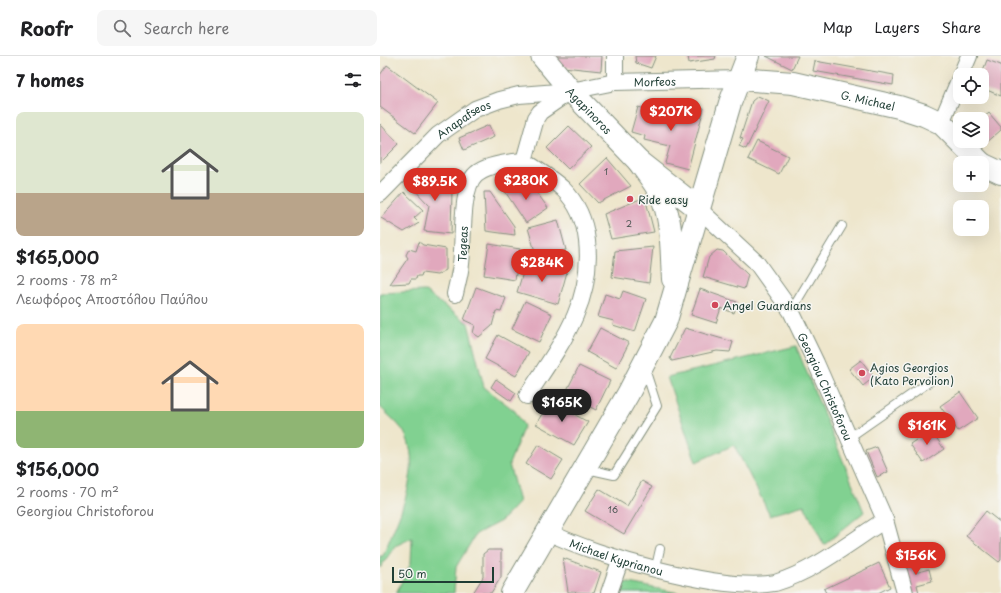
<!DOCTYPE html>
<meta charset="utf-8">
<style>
:root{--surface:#fff;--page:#f6f6f6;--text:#202124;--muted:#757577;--line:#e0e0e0;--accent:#d93025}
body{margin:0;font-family:"Playpen Sans",sans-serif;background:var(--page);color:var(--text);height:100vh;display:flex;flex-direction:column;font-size:15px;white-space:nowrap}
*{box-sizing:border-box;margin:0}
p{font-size:13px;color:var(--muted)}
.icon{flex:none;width:22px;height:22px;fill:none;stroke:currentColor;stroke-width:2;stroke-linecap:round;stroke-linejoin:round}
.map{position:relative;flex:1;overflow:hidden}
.panel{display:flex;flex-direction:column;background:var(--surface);width:380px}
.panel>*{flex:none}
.fabs{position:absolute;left:573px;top:12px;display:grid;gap:8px}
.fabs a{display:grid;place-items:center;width:36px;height:36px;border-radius:8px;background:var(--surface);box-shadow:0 4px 16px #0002;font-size:20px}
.scale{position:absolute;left:12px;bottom:10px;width:102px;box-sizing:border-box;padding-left:4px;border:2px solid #1f3d34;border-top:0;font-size:11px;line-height:14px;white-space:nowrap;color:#1f3d34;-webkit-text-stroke:3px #f6f6f2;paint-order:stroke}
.price{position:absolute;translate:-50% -34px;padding:0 9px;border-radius:14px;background:var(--accent);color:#fff;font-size:13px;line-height:26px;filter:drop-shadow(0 1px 2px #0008)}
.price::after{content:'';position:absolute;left:50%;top:24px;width:12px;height:9px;margin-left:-6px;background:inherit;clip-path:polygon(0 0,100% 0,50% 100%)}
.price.on{background:#222;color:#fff}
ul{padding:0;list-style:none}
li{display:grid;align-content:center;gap:8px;height:212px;padding:0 16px}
li span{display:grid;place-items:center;height:124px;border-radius:8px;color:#555}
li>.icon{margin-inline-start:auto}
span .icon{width:72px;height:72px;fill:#fffc;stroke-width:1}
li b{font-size:17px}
h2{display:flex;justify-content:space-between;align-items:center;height:48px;padding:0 16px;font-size:17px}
header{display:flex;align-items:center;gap:24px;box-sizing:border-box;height:56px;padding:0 20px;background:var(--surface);border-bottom:1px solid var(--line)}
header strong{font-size:19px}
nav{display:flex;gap:22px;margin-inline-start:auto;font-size:14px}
.search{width:280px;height:36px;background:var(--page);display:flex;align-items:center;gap:10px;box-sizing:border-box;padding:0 14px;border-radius:8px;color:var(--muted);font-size:15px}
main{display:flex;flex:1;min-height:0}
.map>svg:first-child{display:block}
.green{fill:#81d191;stroke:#508762}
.building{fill:#e1a8bd}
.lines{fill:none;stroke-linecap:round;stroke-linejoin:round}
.lane-casing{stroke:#869280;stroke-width:10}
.street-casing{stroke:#869280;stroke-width:18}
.secondary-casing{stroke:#869280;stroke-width:24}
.primary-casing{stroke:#869280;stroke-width:24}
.lane{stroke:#fff;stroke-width:8}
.street{stroke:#fff;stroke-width:16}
.secondary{stroke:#fff;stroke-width:22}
.primary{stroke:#fff;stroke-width:22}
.poi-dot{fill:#d1495b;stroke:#f6f6f2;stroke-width:1.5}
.labels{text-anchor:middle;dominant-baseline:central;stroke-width:3;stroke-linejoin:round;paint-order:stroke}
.number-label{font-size:9px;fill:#505856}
.street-label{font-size:11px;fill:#1f3d34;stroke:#f6f6f2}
.poi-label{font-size:11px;fill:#1f3d34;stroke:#f6f6f2;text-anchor:start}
</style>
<header>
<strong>Roofr</strong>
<div class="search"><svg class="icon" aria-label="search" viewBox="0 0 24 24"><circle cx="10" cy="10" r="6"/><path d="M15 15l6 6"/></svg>Search here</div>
<nav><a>Map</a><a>Layers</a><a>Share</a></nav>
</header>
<main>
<section class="panel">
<h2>7 homes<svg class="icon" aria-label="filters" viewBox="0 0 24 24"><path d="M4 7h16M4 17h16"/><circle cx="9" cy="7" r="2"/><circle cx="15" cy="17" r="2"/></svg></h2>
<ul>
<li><span style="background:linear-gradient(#dfe7d0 65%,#b9a48a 0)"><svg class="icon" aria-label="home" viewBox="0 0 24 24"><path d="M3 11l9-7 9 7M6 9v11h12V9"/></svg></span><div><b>$165,000</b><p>2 rooms · 78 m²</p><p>Λεωφόρος Αποστόλου Παύλου</p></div></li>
<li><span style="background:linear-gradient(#ffd9b3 70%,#8fb573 0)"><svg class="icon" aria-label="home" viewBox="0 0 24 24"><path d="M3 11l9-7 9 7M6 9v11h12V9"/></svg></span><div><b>$156,000</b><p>2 rooms · 70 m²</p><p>Georgiou Christoforou</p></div></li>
</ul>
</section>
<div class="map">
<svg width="621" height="537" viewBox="0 0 621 537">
<rect width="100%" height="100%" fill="#f6f6f2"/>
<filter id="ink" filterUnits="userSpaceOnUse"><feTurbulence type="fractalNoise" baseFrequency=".025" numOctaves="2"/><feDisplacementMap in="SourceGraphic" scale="8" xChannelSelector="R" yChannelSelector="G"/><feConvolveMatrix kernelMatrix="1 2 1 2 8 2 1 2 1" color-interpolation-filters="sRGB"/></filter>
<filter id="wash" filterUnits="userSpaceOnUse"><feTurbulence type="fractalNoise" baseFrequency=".012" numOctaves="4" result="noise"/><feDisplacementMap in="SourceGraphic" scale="16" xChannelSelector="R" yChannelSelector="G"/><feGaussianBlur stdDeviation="0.9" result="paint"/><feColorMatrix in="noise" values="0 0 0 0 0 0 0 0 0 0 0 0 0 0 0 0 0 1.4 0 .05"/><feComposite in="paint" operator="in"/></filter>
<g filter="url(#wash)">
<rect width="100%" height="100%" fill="#eee6cc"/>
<path class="green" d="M44 235 88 267 104 331 135 355 144 370 129 408 139 446 121 465 96 478 76 511 74 537H16L31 507 32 482 15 490 0 512V500H3C16 466 43 416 26 380 22 370 8 359 0 351V237Z
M416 290 484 456 444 489 424 449 390 459 354 389 316 406 287 321Z
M244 526 299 537H241Z"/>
<g id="blocks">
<path class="building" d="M171 0H222L221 15 183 11Z
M255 0H276L271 12 256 7Z
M308 0H336L335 3 309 7Z
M386 0H418L412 13Z
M607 4 621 9V40L602 32 605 18 602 17Z
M435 5 514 19 513 29 433 15Z
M7 9 58 47 35 77 0 51V19Z
M378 40 389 45 366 93 359 90 363 83 360 82 372 45Z
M302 46 324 52 308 113 285 107 290 90 264 84 265 80 251 76 258 51 298 62Z
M609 57 621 71V74L605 88 602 84V63Z
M0 68 19 88 0 107Z
M109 69 114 81 84 94 79 82Z
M189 70 211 91 188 113 167 92Z
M377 85 408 100 399 118 368 103Z
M227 102 251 130 218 147 200 128Z
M44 114 72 134 71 178 44 175 49 149 29 128Z
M152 130 168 152 146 167 122 131Z
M24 136 43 154 34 162 39 167 24 176 1 162Z
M104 136H110L134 170 135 179 106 175Z
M265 141 274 176 231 183 224 158Z
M178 164 186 194 157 202 148 172Z
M39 186 43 189 66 193V214L57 219 42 217 41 220H37L36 223H31L29 227 10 228 28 202 26 199 29 193 36 195Z
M109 188 140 193 135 224 104 219Z
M273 191 269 227 232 221 235 195Z
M337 194 343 195 368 219 364 233 323 221 329 201Z
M146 207 169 214 170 211 187 216 178 248 137 236Z
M96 231 126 242 121 256 116 255 112 270 99 281 93 277 95 269 84 264Z
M320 233 357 246 354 257 341 252 336 267 311 259Z
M243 235 266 243 255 276 233 269 234 265 218 261 225 238 240 243Z
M145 245 172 258 159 286 132 273Z
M220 272 249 287 236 312 207 296Z
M305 272 353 286 350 296 337 295 292 305 290 302Z
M118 279 149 296 136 320 105 303Z
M481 304 494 321 483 330 469 313Z
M199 310 230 325 216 354 185 338Z
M116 323 136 337 131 345 111 331Z
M580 336 598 362 578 375 560 350Z
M170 345 208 366 194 389 156 368Z
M551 374 564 393 543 407 530 388Z
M158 389 183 404 171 423 146 408Z
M497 391 508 416 497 421 486 395Z
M262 425 272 431 244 478 205 455 219 433 247 450Z
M606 455 621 467V504L619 506 586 480Z
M108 494H121V521L111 537H93L103 521V498Z
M183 502 221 516 214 537 188 536Z
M531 504 535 517 549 513 552 525 537 529 539 537H532L522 506Z
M499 507 510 531 498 537H446L444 533Z"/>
</g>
</g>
<g filter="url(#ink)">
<use href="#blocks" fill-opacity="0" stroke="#869280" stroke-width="1"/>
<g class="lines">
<g class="lane-casing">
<path id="lane" d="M411 255 462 170
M470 381 552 324
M207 413 234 419 277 350 265 313
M275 515 280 493"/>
</g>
<g class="street-casing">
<g id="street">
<path d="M235 0V26"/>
<path d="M581 19 589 0"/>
<path d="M561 67 580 22"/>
<path d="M144 105C158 114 171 122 183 133 197 147 205 166 207 185 214 247 179 291 147 340"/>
<path d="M144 105 156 62 160 56 189 36"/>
<path id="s1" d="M0 138 58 79 95 53 119 44 139 39 191 35 235 26 359 23"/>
<path id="s2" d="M319 153 376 206 411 255 436 307 505 464 525 537"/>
<path id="s3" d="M75 238C77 228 80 218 81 208 84 186 80 132 96 118 106 109 131 106 144 105"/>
<path id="s4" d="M168 476C216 500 343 537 395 527 435 515 470 486 505 464"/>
<path d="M229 537 240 505"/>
</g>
</g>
<g class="secondary-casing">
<g id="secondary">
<path id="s5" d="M162 0 191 35 259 106 319 153"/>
<path id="s6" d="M359 23 413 27 519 51 544 59 561 67 601 107"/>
<path d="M602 108 621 117"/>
</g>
</g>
<g class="primary-casing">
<path id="primary" d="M259 106C266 116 274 126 280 137 293 164 291 194 293 223
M132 537 248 338 286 265 350 47 368 0"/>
</g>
<use href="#lane" class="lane"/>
<use href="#street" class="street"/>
<use href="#secondary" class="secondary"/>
<use href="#primary" class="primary"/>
</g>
</g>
<g class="poi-dot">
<circle cx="250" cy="143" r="4"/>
<circle cx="335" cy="249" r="4"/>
<circle cx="482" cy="317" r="4"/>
</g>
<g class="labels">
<g class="number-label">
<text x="226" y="115">1</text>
<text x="249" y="167">2</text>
<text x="233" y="453">16</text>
</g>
<g class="street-label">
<text stroke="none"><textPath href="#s1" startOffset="311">Morfeos</textPath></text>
<text stroke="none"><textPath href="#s6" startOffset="131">G. Michael</textPath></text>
<text stroke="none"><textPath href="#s5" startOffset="72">Agapinoros</textPath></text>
<text stroke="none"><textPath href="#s1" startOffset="113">Anapafseos</textPath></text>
<text stroke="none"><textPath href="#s3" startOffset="51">Tegeas</textPath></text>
<text stroke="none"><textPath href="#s2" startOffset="221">Georgiou Christoforou</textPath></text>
<text stroke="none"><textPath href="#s4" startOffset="73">Michael Kyprianou</textPath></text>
</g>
<g class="poi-label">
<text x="258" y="143">Ride easy</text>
<text x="343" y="249">Angel Guardians</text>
<text x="490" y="311">Agios Georgios<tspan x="490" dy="13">(Kato Pervolion)</tspan></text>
</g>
</g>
</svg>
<div class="fabs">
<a><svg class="icon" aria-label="locate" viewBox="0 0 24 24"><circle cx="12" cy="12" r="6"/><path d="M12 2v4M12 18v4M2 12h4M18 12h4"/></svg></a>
<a><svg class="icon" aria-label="layers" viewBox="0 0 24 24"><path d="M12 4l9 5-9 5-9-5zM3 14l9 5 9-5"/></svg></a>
<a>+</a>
<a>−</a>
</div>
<div class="scale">50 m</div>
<b class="price" style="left:291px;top:76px">$207K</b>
<b class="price" style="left:146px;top:145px">$280K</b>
<b class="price" style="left:55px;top:146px">$89.5K</b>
<b class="price" style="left:162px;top:227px">$284K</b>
<b class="price on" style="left:182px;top:367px">$165K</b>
<b class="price" style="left:547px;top:390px">$161K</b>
<b class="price" style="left:536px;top:520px">$156K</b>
</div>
</main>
